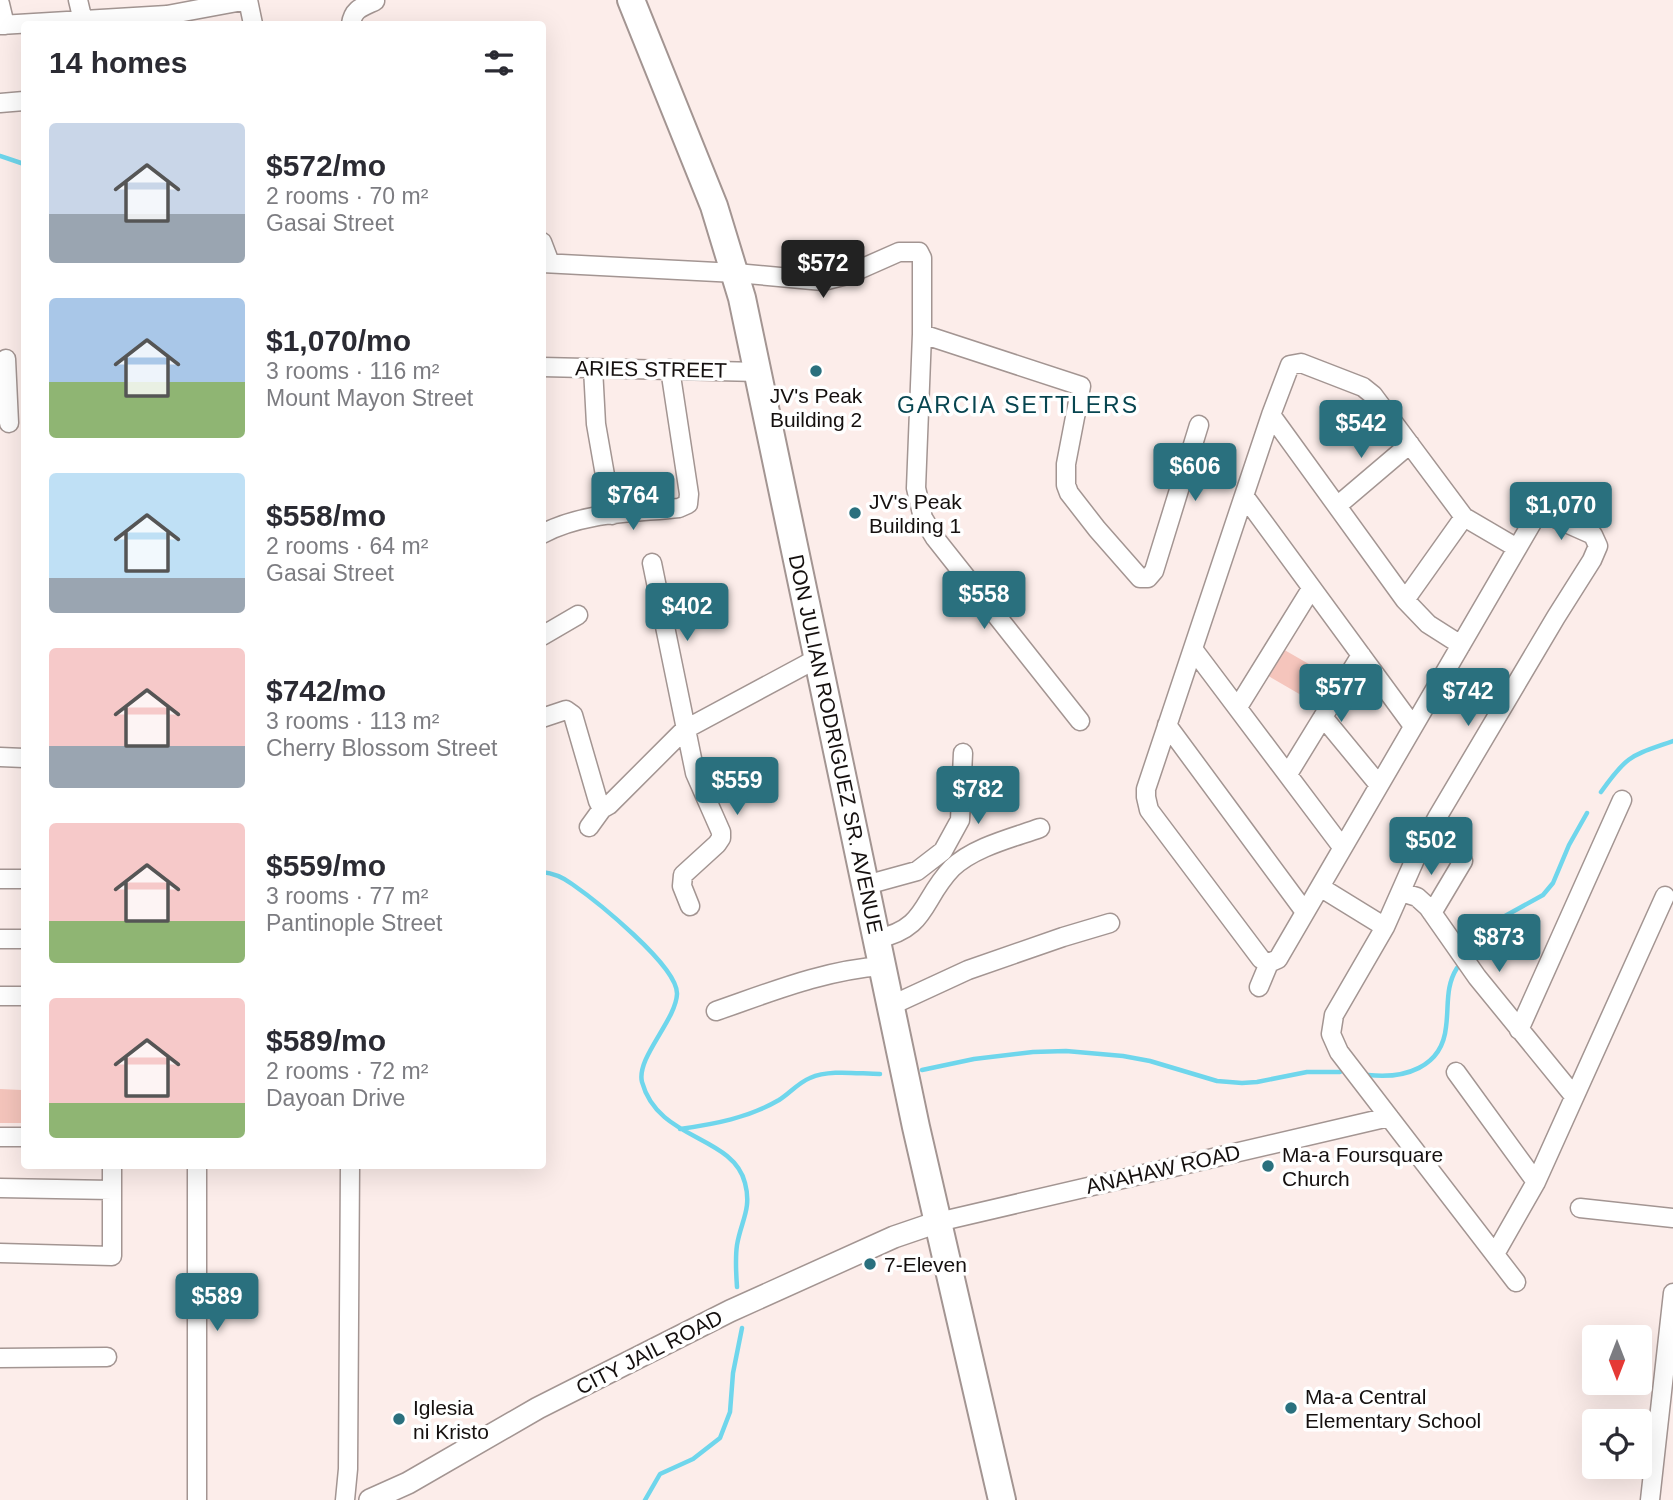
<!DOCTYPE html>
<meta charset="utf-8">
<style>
:root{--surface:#fff;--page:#f2f2f3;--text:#2b2b33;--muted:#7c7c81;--accent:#2a707e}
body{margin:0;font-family:Arial,sans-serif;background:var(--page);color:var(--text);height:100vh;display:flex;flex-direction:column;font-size:26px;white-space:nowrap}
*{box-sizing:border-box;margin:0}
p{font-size:23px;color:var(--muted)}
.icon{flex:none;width:38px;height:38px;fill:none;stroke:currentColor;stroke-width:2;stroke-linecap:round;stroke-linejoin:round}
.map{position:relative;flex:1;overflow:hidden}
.drawer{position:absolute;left:21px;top:21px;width:525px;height:1148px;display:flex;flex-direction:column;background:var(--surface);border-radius:7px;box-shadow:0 7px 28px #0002}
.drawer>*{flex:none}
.needle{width:46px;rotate:180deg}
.controls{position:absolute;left:1582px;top:1325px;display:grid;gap:14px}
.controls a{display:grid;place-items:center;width:70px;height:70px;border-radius:7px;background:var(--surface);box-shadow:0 7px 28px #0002;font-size:35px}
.price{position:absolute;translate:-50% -60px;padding:0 16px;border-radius:7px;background:var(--accent);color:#fff;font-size:23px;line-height:46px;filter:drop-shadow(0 2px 4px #0008)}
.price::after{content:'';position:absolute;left:50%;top:42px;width:21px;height:16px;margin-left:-10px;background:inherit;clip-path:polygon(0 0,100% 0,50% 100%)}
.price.current{background:#222;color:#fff}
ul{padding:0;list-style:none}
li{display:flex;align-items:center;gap:21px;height:175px;padding:0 28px}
li span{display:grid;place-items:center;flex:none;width:196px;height:140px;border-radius:7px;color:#555}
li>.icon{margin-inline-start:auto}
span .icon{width:84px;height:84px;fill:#fffc;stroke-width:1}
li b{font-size:30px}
h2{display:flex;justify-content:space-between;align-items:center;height:84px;padding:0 28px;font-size:30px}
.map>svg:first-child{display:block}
.green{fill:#f5c5bc}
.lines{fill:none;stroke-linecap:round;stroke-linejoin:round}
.stream{stroke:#6fd6ec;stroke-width:4.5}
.minor-casing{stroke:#a39592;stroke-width:21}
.tertiary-casing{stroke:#a39592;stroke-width:24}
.primary-casing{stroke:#a39592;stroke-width:30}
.minor{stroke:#fff;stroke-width:18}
.tertiary{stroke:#fff;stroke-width:21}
.primary{stroke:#fff;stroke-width:26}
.poi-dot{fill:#2a707e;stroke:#fff;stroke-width:2.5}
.labels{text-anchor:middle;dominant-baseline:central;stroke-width:7;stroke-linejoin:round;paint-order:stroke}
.street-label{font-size:21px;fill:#15100f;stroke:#fff}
.poi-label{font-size:21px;fill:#15100f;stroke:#fff;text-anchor:start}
.neighbourhood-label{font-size:23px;letter-spacing:2px;fill:#074550;stroke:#fff}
</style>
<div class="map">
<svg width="1673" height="1500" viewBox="0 0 1673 1500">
<rect width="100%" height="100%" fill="#fcedea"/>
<path class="green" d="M1281 648 1335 679 1320 706 1265 674Z
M0 1089 22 1090 21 1123H0Z"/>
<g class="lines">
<path class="stream" d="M0 156 24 164
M1601 792C1628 754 1631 756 1673 741
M542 872C552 873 564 878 572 884 595 900 678 966 677 994 676 1020 636 1058 642 1082 658 1141 733 1135 745 1183 752 1209 741 1221 737 1245 735 1259 736 1273 737 1287
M1468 951 1505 916 1543 895 1553 883 1569 845 1587 813
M922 1070 974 1059 1033 1052 1066 1051 1123 1056 1150 1061 1217 1081 1242 1083 1257 1082 1307 1072H1340
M1368 1075C1404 1079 1442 1068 1446 1027 1449 1006 1445 987 1457 968
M680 1129C715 1124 748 1118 779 1100 790 1093 798 1083 810 1078 830 1069 859 1074 880 1074
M645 1500 660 1474 693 1459 720 1438 730 1412 733 1373 742 1328"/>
<g class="minor-casing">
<path id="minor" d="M78 0 83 21
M248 0 253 24
M0 4 5 25
M351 24C353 9 362 7 375 1
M0 25 167 15 248 0
M0 103 24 101
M542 242 550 263
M542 263 736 273 823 281 847 275 899 252H919L922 258V334L916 488 923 518 935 538 1080 721
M922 334 1081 386 1066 464V485L1069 493 1097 529 1140 578H1148L1154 571 1199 425
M6 359 9 423
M542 367 759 372
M593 368 596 424 612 515
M1271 415 1405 600 1428 624 1461 645
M1245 497 1413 726
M1337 506 1410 444
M542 534C583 512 633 513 679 508L688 504 689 494 670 369
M652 563 695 773 721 832V838L717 844 683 875 682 886 690 906
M1405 600 1464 517
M542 636 578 615
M1193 649 1342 847
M1238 707 1311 589
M1323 717 1379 785
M542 718 566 710 573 715 598 801 602 809
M1167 725 1305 912
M0 757 24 758
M1288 774 1361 655
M589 827 602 809 609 805 684 730 818 658
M0 879H24
M866 885 917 871 943 851 960 820 963 753
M1320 887 1385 927
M1401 892 1417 897 1428 907 1477 977 1574 1096
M1432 913 1463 861
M0 939H24
M877 939C928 928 921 900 952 868 974 847 1012 838 1040 828
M1269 963 1278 959 1536 516 1548 515 1593 535 1598 546 1592 560 1556 617 1438 816 1416 857 1385 927 1334 1015 1331 1034 1339 1052 1516 1282
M1269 963 1261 959 1149 810 1146 797V789L1271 415 1290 365 1301 363 1363 387 1373 395 1464 517 1517 548
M1259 987 1269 963
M0 996H24
M890 1006 968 970 1063 937 1110 923
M716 1011C771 992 824 970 883 966
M1519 1030 1622 800
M1456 1072 1536 1182
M0 1137H24
M197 1166V1500
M0 1188 112 1190
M1580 1208 1673 1218
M938 1222 1389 1117
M0 1253 112 1256V1166
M1495 1254 1536 1182 1665 896
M0 1358 107 1357
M345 1500 348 1469 350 1166
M1650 1500 1673 1293"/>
</g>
<g class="tertiary-casing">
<path id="tertiary" d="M370 1500 408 1483 538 1408 730 1311 894 1237 938 1222"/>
</g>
<g class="primary-casing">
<path id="primary" d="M631 0 714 206 742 298 916 1127 1002 1500"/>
</g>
<use href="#minor" class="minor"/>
<use href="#tertiary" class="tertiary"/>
<use href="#primary" class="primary"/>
</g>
<g class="poi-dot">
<circle cx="816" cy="371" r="7"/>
<circle cx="855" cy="513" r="7"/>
<circle cx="1268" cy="1166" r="7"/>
<circle cx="870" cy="1264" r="7"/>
<circle cx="1291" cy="1408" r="7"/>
<circle cx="399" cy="1419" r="7"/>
</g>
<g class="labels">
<g class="street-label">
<text transform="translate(651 369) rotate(1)">ARIES STREET</text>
<text transform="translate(836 744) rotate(78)">DON JULIAN RODRIGUEZ SR. AVENUE</text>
<text transform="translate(1163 1169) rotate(-13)">ANAHAW ROAD</text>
<text transform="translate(649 1352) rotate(-27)">CITY JAIL ROAD</text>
</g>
<g class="poi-label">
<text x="816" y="395" text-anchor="middle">JV's Peak<tspan x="816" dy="24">Building 2</tspan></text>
<text x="869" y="501">JV's Peak<tspan x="869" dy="24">Building 1</tspan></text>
<text x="1282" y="1154">Ma-a Foursquare<tspan x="1282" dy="24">Church</tspan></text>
<text x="884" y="1264">7-Eleven</text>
<text x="1305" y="1396">Ma-a Central<tspan x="1305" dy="24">Elementary School</tspan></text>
<text x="413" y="1407">Iglesia<tspan x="413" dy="24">ni Kristo</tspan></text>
</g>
<g class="neighbourhood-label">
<text x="1018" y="405">GARCIA SETTLERS</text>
</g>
</g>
</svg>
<div class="controls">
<a><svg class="needle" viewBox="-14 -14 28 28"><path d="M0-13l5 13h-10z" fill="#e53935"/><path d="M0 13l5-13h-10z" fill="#7c7c81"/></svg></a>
<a><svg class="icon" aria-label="locate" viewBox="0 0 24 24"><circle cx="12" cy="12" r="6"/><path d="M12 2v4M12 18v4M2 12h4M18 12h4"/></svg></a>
</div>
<b class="price current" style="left:823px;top:300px">$572</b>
<b class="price" style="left:1361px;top:460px">$542</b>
<b class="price" style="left:1195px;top:503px">$606</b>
<b class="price" style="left:633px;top:532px">$764</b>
<b class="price" style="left:1561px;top:542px">$1,070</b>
<b class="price" style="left:984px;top:631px">$558</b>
<b class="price" style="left:687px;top:643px">$402</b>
<b class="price" style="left:1341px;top:724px">$577</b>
<b class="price" style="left:1468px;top:728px">$742</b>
<b class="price" style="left:737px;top:817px">$559</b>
<b class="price" style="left:978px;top:826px">$782</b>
<b class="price" style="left:1431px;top:877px">$502</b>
<b class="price" style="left:1499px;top:974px">$873</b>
<b class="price" style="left:217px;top:1333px">$589</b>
<section class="drawer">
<h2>14 homes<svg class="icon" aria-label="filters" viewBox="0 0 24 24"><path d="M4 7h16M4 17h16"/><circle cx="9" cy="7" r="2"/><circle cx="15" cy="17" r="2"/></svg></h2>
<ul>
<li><span style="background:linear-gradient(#c9d6e8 65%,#9aa5b1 0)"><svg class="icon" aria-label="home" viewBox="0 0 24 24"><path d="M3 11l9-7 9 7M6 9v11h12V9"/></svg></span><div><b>$572/mo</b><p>2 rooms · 70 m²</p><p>Gasai Street</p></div></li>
<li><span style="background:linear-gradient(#a9c7e8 60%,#8fb573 0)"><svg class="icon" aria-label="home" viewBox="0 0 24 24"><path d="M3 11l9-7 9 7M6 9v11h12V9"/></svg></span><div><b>$1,070/mo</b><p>3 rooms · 116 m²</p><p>Mount Mayon Street</p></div></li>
<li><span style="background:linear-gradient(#bfe0f5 75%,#9aa5b1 0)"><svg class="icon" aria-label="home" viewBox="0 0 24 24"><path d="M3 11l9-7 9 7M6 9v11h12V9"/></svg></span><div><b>$558/mo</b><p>2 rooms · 64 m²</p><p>Gasai Street</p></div></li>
<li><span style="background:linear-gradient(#f6c9c9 70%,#9aa5b1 0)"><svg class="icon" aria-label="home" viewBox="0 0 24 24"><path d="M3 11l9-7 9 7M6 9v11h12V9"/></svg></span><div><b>$742/mo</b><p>3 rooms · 113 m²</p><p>Cherry Blossom Street</p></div></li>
<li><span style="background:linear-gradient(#f6c9c9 70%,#8fb573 0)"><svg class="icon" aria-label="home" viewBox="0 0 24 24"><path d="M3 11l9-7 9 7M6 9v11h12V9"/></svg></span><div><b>$559/mo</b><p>3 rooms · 77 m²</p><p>Pantinople Street</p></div></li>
<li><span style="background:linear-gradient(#f6c9c9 75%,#8fb573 0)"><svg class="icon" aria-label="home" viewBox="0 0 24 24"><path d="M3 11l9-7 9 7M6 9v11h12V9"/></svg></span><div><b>$589/mo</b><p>2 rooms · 72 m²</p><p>Dayoan Drive</p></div></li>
</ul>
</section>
</div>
